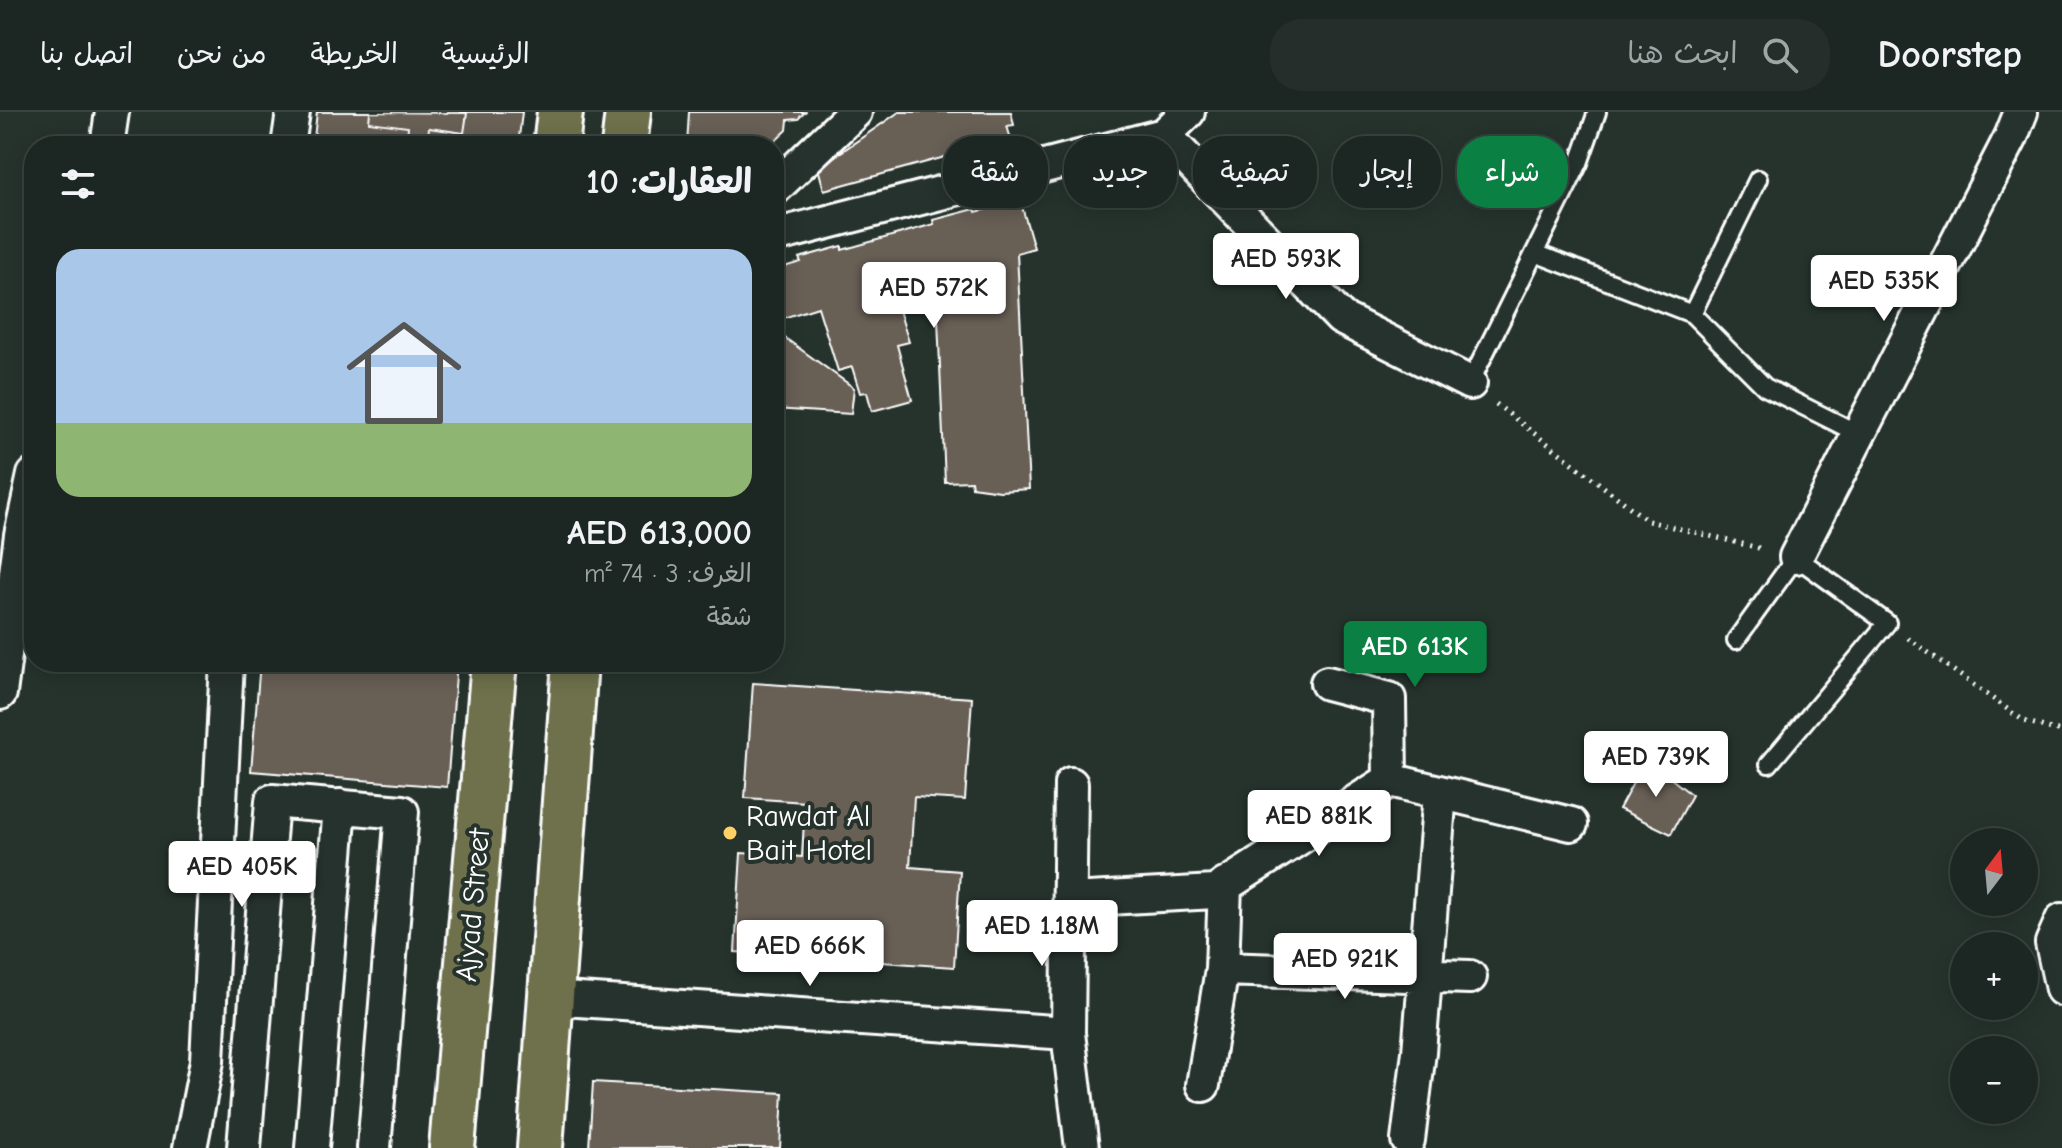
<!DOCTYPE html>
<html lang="ar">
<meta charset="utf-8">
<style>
:root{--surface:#1c2622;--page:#252e2a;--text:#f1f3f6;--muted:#a0a5a5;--line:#3a4340;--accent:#0b8043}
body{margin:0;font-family:"Comic Neue","Playpen Sans Arabic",sans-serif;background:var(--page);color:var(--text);direction:rtl;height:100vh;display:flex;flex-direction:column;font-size:30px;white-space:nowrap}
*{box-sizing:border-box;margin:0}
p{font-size:26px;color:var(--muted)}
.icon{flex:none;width:44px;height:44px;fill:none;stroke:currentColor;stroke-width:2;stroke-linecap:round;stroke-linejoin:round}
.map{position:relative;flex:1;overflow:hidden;direction:ltr}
.panel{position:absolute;left:24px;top:24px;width:760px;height:536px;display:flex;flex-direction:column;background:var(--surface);border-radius:32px;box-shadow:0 4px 20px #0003,0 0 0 2px var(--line);direction:rtl}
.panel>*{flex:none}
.guide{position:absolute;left:808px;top:24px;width:760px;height:72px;direction:rtl;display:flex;gap:16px}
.needle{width:52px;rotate:16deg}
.fabs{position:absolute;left:1950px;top:716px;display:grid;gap:16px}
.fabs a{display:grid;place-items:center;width:88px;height:88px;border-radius:50%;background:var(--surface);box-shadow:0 4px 20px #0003,0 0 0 2px var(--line);font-size:40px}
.price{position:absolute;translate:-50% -68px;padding:0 18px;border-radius:8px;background:#fff;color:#222;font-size:26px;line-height:52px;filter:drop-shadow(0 2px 4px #0008)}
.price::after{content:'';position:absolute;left:50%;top:48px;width:24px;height:18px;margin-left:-12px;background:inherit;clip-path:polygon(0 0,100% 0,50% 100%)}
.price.active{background:var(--accent);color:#fff}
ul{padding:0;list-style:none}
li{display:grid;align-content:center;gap:16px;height:424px;padding:0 32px}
li span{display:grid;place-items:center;height:248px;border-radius:24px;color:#555}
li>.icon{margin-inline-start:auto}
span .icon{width:144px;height:144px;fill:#fffc;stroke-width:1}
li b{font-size:34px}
h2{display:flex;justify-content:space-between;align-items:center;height:96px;padding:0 32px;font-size:34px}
.pill{padding:0 28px;border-radius:32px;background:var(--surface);box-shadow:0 4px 20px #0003,0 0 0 2px var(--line);font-size:28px;line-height:72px}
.pill.active{background:var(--accent);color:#fff}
header{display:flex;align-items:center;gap:48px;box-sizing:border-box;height:112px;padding:0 40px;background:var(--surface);border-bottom:2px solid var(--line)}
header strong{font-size:38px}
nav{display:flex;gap:44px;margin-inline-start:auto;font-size:28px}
.search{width:560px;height:72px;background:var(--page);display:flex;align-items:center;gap:20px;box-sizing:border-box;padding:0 28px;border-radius:32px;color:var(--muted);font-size:30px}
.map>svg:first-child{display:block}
.building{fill:#685e54;stroke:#fff;stroke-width:2}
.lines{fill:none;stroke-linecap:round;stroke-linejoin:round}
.lane-casing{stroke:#fff;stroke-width:22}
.street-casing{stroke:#fff;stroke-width:38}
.primary-casing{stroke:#fff;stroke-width:50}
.path{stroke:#fff;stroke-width:5;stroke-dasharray:2 6;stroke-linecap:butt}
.lane{stroke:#26332d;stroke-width:16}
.street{stroke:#26332d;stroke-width:32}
.primary{stroke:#6e714b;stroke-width:44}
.poi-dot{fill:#ffd166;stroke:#26332d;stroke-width:3}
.labels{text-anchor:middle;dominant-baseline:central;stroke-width:8;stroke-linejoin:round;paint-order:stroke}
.poi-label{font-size:30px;fill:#fff;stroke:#26332d;text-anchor:start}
.street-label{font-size:30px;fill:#fff;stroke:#26332d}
</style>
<header>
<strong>Doorstep</strong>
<div class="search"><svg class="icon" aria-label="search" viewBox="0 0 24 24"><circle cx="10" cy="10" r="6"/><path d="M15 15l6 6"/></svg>ابحث هنا</div>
<nav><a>الرئيسية</a><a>الخريطة</a><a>من نحن</a><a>اتصل بنا</a></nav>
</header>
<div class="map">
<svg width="2062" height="1036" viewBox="0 0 2062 1036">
<rect width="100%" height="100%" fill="#26332d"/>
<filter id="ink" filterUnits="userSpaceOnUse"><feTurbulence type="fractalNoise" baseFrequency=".0125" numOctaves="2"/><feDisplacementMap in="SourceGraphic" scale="16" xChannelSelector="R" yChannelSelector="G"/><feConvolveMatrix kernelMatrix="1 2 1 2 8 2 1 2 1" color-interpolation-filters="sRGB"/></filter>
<g filter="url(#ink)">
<path class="building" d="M317 0H370L369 10 408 15 406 34H330L331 28 314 26Z
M370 0 467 1 464 21 429 16 427 34H406L408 15 369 10Z
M460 0H522L518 34H427L429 16 464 21 467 1Z
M689 0H805L798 7 788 8 787 18 770 34H687Z
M899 0H1011L1014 13 1007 14 1011 27 824 78 818 56Z
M1020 88 1034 136 1017 141 1029 377 1000 379 972 375 971 369 945 370 937 184 931 165 892 176 909 230 897 233 912 288 872 299 867 280 860 281 852 255 838 259 818 195 774 209V158L801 150 799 146 842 134V138L934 112 933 108 975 97 976 100Z
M774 218 854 276 851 302 774 297Z
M260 550H457L447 675 251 659Z
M753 571 972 586 965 688 914 685 910 755 960 759 954 855 735 840 741 741 802 745 805 690 745 686Z
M1646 647 1692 683 1671 722 1619 697Z
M593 970 783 981 780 1036H589Z"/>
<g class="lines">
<g class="lane-casing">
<path id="lane" d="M1535 141 1692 202 1758 67
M1692 202 1765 275 1859 322
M1470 271 1579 51 1597 0
M1736 528 1796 445 1887 511 1769 652"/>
</g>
<g class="street-casing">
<path id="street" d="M1164 23 1341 206 1470 271
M107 34 112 0
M288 34 293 0
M774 77 855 0
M774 124 1164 23 1188 0
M1796 445 2011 25 2021 0
M1327 571 1389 587 1390 668
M0 581 21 423 34 363
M1071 672 1068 921 1082 1036
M1071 788 1215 780 1390 668 1571 712
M2062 808 2052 831 2062 877
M1222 857 1470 865
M549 886 1068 921
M1203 973 1222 857 1225 773
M1408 1028 1419 940 1440 681
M190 1036 207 949 227 550
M244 1036 272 689 402 700 374 1036
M312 1036 340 694"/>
</g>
<g class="primary-casing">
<path id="primary" d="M556 34 560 0
M624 34 628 0
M452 1036 494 550
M540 1036 575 550"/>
</g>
<path class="path" d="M1496 292 1648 409 1763 437
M1908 526 2024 609 2062 620"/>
<use href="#lane" class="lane"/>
<use href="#street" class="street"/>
<use href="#primary" class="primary"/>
</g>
</g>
<circle class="poi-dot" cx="730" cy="721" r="8"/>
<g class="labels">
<g class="poi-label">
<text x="746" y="704">Rawdat Al<tspan x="746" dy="34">Bait Hotel</tspan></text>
</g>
<g class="street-label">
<text transform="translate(473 793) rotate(-85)">Ajyad Street</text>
</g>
</g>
</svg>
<div class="fabs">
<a><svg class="needle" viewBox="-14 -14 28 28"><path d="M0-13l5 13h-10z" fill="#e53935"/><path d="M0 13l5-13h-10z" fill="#a0a5a5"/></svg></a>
<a>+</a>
<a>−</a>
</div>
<b class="price" style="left:1286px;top:189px">AED 593K</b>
<b class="price" style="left:1884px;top:211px">AED 535K</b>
<b class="price" style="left:934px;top:218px">AED 572K</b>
<b class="price active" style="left:1415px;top:577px">AED 613K</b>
<b class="price" style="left:1656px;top:687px">AED 739K</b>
<b class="price" style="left:1319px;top:746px">AED 881K</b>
<b class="price" style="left:242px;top:797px">AED 405K</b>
<b class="price" style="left:1042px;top:856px">AED 1.18M</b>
<b class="price" style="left:810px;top:876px">AED 666K</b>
<b class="price" style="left:1345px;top:889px">AED 921K</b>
<div class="guide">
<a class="pill active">شراء</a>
<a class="pill">إيجار</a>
<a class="pill">تصفية</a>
<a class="pill">جديد</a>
<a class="pill">شقة</a>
</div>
<section class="panel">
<h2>العقارات: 10<svg class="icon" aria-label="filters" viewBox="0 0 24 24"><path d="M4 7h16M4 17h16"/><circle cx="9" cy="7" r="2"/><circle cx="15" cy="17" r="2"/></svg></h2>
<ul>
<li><span style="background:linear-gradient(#a9c7e8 70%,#8fb573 0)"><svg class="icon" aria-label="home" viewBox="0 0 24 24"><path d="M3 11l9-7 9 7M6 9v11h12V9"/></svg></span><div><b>AED 613,000</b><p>الغرف: 3 · 74 m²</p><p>شقة</p></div></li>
</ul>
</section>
</div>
